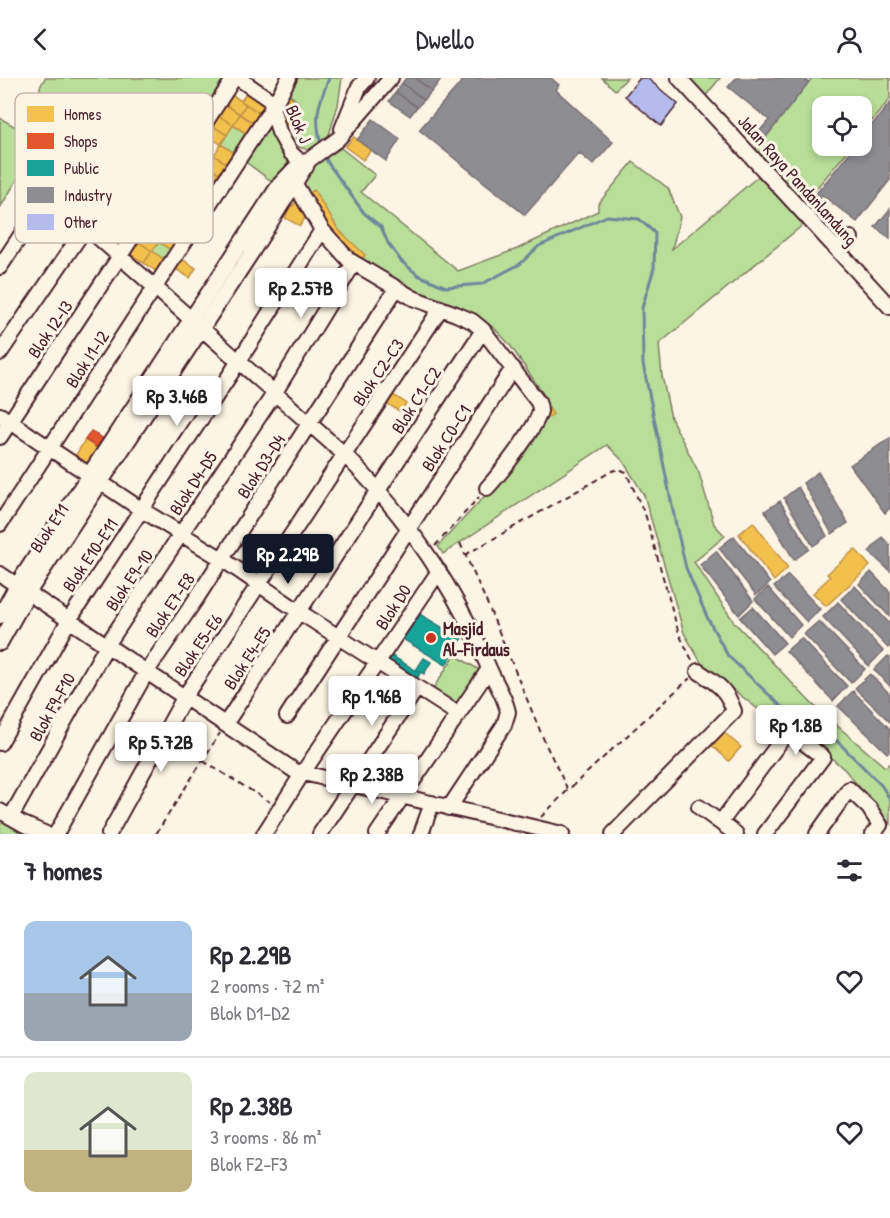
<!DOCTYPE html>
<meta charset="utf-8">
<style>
:root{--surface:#fff;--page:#f7f7f7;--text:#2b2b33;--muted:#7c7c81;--line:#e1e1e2;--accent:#111827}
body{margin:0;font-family:"Patrick Hand",sans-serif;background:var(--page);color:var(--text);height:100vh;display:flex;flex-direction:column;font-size:22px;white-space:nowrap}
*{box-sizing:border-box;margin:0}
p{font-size:20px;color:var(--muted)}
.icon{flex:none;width:33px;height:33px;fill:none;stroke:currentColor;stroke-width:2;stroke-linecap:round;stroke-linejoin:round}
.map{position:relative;height:756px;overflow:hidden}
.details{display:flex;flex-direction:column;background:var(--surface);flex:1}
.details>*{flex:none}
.buttons{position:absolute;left:812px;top:18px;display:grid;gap:12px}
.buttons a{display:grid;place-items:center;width:60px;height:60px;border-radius:12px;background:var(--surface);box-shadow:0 3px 9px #0003;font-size:30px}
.price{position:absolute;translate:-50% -51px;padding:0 14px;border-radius:6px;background:#fff;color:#222;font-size:20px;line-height:39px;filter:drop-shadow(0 2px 3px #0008)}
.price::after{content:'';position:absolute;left:50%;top:36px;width:18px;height:14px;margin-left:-9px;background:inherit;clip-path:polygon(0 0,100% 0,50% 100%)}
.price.current{background:var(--accent);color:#fff}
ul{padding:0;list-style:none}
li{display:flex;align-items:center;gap:18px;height:150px;padding:0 24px}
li+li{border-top:2px solid var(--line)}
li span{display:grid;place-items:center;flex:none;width:168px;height:120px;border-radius:12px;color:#555}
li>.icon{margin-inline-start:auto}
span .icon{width:72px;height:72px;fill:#fffc;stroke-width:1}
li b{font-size:26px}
h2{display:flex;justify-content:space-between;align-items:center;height:72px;padding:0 24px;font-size:26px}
header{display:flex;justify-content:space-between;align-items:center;height:78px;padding:0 24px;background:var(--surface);font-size:27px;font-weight:600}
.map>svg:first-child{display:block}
.green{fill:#b8de99;stroke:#817e62;stroke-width:1.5}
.homes{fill:#f2c14e;stroke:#c09044;stroke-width:1.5}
.shops{fill:#e4572e;stroke:#b6462d;stroke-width:1.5}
.public{fill:#17a398;stroke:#267b77;stroke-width:1.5}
.industry{fill:#8d8d92;stroke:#796c73;stroke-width:1.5}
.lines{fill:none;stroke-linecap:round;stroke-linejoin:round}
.stream{stroke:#6d899a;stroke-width:3}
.building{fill:#b5bced;stroke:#4a1f2b;stroke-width:1.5}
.minor-casing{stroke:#4a1f2b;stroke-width:18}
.path{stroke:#4a1f2b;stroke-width:2;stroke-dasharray:6 4.5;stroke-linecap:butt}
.minor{stroke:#fcf5e5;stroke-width:14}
.poi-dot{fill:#c8321e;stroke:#fcf5e5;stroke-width:2}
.labels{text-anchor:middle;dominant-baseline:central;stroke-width:6;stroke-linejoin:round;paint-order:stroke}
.street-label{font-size:18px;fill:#4a1f2b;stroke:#fcf5e5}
.poi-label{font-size:18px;font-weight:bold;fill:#4a1f2b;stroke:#fcf5e5;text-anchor:start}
.key{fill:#fcf5e5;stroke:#c7b5ad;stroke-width:1.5}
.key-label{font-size:16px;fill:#4a1f2b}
</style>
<header><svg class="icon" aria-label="back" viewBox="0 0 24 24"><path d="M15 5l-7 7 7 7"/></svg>Dwello<svg class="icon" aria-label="person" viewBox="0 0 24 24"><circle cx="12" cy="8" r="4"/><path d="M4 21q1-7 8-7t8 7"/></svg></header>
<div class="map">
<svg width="890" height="756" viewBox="0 0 890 756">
<rect width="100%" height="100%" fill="#fcf5e5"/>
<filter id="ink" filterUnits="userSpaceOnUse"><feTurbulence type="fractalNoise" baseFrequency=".0167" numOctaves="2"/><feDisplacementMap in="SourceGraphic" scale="12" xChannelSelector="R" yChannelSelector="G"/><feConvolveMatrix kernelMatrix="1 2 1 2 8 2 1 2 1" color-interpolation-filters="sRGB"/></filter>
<g filter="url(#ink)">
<path class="green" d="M45 0H224L141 130 40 64 0 130V40L40 63V9Z
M294 0H342L338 27 327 63 308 72 299 69 292 43 299 25 287 14Z
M602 0H627L615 12Z
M685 0H720L704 20Z
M812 0H890V21L861 56V28H822V68H852L804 125 753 74Z
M270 44 289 84 274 105 243 82Z
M233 47 249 57 237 77 221 66Z
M341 70 375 97 361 114 458 193 517 171 598 133V126L633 84 668 110 680 139 672 171 761 96 804 146 659 266 662 298 671 340 699 395 714 446 725 458 694 484 734 544 812 626 885 689 890 685V746L845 692 826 675 782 641 767 638 703 588 684 555 644 417 623 383 607 367 443 476 438 468 510 391 543 342 546 320 510 267 493 249 418 219 360 185 352 167 338 151 314 113 306 118 298 106 311 89Z
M159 164 174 174 167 184 152 173Z
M455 577 481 593 457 629 432 612Z
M0 739 30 756H0Z"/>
<path class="homes" d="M249 11 270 25 262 37 241 23Z
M229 15 246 26 240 36 223 25Z
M288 17 294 22 282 36 277 32Z
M223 25 240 36 233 47 216 36Z
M246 26 262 37 256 47 240 36Z
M216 36 233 47 227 57 210 46Z
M240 36 256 47 249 57 233 47Z
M286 38 289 46 282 49 279 41Z
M210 46 227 57 221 66 203 56Z
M354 59 371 72 363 82 345 69Z
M221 66 237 77 230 88 214 77Z
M214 77 230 88 223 98 208 87Z
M208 87 223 98 218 106 202 96Z
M202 96 218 106 212 115 197 105Z
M314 112 338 151 365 177 360 185 317 137 306 118Z
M296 123 306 130 308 135 300 148 285 140 291 127 293 128Z
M145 154 159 164 152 173 136 162 139 157 142 159Z
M165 155 180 165 174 174 159 164Z
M136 162 152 173 144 185 127 174Z
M152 173 165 182 157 194 144 185Z
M180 180 196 190 190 200 174 190Z
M390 315 406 325 401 334 384 324Z
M549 330 553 336 548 340 543 334Z
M85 362 101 372 88 389 74 380Z
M753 444 788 490 774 503 739 456Z
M855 471 870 488 826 528 813 515 830 499 827 496Z
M721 652 741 669 729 683 709 665Z"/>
<path class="shops" d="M91 353 107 363 101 372 85 362Z"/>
<path class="public" d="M416 534 462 561 446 587 401 560Z
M392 578 420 595 417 601 388 583Z
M424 580 431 584 424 596 416 592Z"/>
<path class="industry" d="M406 0H415L432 13 424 22 402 5Z
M415 0H442L432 13Z
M465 0H551L559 7 556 12 613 64 593 87 579 75 525 137 419 52Z
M736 0H809L806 3 809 4 764 62 757 56 769 42 728 9Z
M402 5 424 22 417 29 396 14Z
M396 14 417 29 410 38 389 23Z
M890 25V102L857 144 822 117 819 122 815 117 855 68H861V60Z
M373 41 400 61 386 83 357 62Z
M890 131V161L875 149Z
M890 360V430L885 435 850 387Z
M818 394 848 445 832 456 803 405Z
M798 409 827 458 813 468 784 420Z
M780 423 809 471 794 482 765 433Z
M734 458 770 505 756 517 719 470Z
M882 459 890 467V493L869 474Z
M716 473 753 523 739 537 700 487Z
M871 494 890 514V539L859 506Z
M788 497 820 531 807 544 774 509Z
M855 508 890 546V568L888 570 841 521Z
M768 509 801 547 789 559 755 521Z
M838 524 883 573 869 588 823 539Z
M753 529 785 565 772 576 740 540Z
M819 543 865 591 851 605 804 556Z
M801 560 847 608 833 623 786 573Z
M888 578 890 579V608L874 592Z
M870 596 890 616V644L855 610Z
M853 613 890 651V672L887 675 838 628Z"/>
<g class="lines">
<path class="stream" d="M321 67C314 37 318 28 329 0
M324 77 328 85 364 135 381 149 388 165 401 183 418 197 446 209 482 206 520 186 539 168 607 138 639 141 655 155 654 190 642 230 643 286 676 447 686 490 707 539 728 578 781 628 825 651 881 707 890 721"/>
</g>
<path class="building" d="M640 0H647L678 26 661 48 625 18Z"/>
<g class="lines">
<g class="minor-casing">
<path id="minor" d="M238 0 270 22 279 54 285 65 291 75 306 89
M679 0 890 229
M342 51 359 9 367 0
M295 106 322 152 349 182 413 220 456 236 472 243 483 252 538 324C540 328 540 329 540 333 537 349 499 397 487 410
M48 115 345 377C406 438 454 508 488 588 494 603 505 618 508 634L504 647 449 730
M838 173 851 160
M0 189 67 87
M0 275 107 118
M0 337 142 432 222 481 298 533 458 636
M0 359 120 178 234 0
M0 446 272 30 289 0
M0 496 295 693 562 756
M0 538 17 507 279 107 300 85 309 82 338 61 391 0
M0 565 28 515 250 177 308 84
M287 638 513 290
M226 645 483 252
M0 665 69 542 239 283 322 152
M699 729 736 756
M0 733 23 746 46 756
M11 739 107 567 272 319 354 185
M721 744 788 653 823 679 765 756
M56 756 147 593 196 521 396 211
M109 756 185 618 441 230
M264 756 302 696 439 493
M320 756 417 610
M377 756 489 591
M421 756 432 725
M613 756 734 633C726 610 717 606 698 593
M817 756 849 711 869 730 880 747 873 756"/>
</g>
<path class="path" d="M460 465 487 525 546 667 568 712
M435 468 479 419
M465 477 612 393 619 391 626 394 646 439 679 556 693 584
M203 683 270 724
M541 739 568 712 690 600
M156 756 220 655"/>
<use href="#minor" class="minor"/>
</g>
</g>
<circle class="poi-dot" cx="431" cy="560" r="6"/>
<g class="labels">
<g class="street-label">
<text transform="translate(299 46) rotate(67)">Blok J</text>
<text transform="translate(798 102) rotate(48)">Jalan Raya Pandanlandung</text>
<text transform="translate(50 251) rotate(-56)">Blok I2-I3</text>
<text transform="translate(87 281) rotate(-57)">Blok I1-I2</text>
<text transform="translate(378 294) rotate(-56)">Blok C2-C3</text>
<text transform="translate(416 322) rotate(-57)">Blok C1-C2</text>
<text transform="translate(446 360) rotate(-57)">Blok C0-C1</text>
<text transform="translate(261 388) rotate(-57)">Blok D3-D4</text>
<text transform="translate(193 405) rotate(-57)">Blok D4-D5</text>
<text transform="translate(49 450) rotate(-56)">Blok E11</text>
<text transform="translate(90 477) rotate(-56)">Blok E10-E11</text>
<text transform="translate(129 502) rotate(-56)">Blok E9-10</text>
<text transform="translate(170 527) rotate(-56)">Blok E7-E8</text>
<text transform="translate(393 529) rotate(-57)">Blok D0</text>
<text transform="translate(198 567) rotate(-56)">Blok E5-E6</text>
<text transform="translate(247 580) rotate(-57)">Blok E4-E5</text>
<text transform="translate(52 629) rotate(-61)">Blok F9-F10</text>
</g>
<g class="poi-label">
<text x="443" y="550">Masjid<tspan x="443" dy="21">Al-Firdaus</tspan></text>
</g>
</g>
<rect x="15" y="15" width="198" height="150" rx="9" class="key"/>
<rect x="27" y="28" width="27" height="16" fill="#f2c14e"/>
<rect x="27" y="55" width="27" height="16" fill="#e4572e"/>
<rect x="27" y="82" width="27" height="16" fill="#17a398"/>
<rect x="27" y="109" width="27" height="16" fill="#8d8d92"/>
<rect x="27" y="136" width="27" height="16" fill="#b5bced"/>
<g class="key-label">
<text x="64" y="42">Homes</text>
<text x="64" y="69">Shops</text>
<text x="64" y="96">Public</text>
<text x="64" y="123">Industry</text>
<text x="64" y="150">Other</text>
</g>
</svg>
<div class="buttons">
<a><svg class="icon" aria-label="locate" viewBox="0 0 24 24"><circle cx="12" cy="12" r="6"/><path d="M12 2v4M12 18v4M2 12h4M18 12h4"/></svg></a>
</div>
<b class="price" style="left:301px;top:241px">Rp 2.57B</b>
<b class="price" style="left:177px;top:349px">Rp 3.46B</b>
<b class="price current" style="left:288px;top:507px">Rp 2.29B</b>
<b class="price" style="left:372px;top:649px">Rp 1.96B</b>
<b class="price" style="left:796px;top:678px">Rp 1.8B</b>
<b class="price" style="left:161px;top:695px">Rp 5.72B</b>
<b class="price" style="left:372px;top:727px">Rp 2.38B</b>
</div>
<section class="details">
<h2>7 homes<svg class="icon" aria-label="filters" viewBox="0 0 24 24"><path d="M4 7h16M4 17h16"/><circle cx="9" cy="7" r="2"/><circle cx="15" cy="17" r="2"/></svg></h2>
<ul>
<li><span style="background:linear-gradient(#a9c7e8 60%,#9aa5b1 0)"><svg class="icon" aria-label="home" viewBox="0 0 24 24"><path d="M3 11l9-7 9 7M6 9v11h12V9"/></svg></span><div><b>Rp 2.29B</b><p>2 rooms · 72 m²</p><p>Blok D1-D2</p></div><svg class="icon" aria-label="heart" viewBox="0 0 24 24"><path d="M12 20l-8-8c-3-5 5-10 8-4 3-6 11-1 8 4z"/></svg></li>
<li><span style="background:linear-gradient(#dfe7d0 65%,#c2b280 0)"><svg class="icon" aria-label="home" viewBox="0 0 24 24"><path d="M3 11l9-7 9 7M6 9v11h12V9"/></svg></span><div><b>Rp 2.38B</b><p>3 rooms · 86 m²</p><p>Blok F2-F3</p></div><svg class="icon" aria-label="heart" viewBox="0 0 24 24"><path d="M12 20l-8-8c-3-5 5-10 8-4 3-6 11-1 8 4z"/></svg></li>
</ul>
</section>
